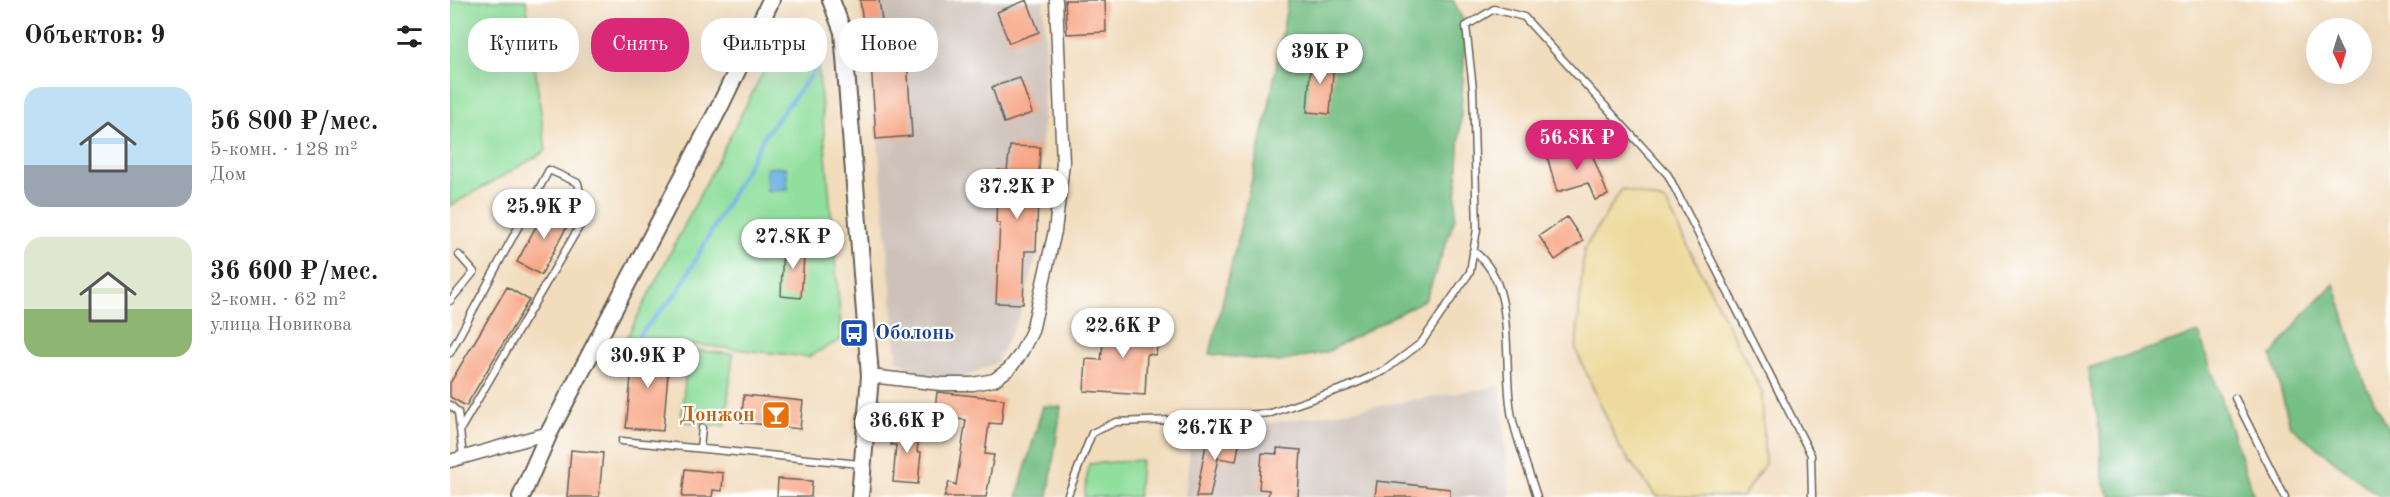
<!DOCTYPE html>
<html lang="ru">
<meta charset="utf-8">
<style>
:root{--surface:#fff;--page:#f6f6f6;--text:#202124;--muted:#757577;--accent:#db2777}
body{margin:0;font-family:"Old Standard TT",serif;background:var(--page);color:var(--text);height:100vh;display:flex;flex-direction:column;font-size:22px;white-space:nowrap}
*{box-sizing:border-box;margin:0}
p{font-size:20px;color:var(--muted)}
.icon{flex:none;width:33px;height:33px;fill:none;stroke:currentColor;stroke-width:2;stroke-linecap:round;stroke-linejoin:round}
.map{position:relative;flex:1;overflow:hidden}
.panel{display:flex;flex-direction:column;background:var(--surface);width:450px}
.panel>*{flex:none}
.top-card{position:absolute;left:18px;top:18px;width:570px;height:54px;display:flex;gap:12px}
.needle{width:39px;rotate:176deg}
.fabs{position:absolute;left:1856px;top:18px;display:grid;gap:12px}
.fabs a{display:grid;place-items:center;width:66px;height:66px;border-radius:50%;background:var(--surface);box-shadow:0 6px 24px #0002;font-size:30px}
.price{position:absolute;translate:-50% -51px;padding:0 14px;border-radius:21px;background:#fff;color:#222;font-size:20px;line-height:39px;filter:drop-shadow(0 2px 3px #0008)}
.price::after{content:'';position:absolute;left:50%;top:36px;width:18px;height:14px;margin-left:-9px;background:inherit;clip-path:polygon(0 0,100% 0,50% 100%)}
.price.on{background:var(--accent);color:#fff}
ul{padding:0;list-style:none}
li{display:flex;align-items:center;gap:18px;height:150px;padding:0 24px}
li span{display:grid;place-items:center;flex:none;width:168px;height:120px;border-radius:18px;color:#555}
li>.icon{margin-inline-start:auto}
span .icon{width:72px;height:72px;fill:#fffc;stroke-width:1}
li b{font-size:26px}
h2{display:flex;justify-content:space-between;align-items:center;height:72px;padding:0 24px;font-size:26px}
.pill{padding:0 21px;border-radius:24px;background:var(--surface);box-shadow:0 6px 24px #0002;font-size:21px;line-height:54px}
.pill.on{background:var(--accent);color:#fff}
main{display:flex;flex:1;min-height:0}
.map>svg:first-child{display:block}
.industrial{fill:#cec1b9}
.green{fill:#91df9d;stroke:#567e5c;stroke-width:1.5}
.forest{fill:#74be84;stroke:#486d50;stroke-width:1.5}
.sand{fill:#eeda9e;stroke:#857b5d;stroke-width:1.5}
.water{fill:#6cb1e2;stroke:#44667f;stroke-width:1.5}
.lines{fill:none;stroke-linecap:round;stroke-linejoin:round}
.stream{stroke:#6cb1e2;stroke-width:4.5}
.building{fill:#f7a684}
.lane-casing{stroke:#675f54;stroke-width:9}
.street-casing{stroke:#675f54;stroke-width:15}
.secondary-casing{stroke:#675f54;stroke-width:20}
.lane{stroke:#fff;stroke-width:6}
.street{stroke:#fff;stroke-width:12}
.secondary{stroke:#fff;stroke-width:16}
.labels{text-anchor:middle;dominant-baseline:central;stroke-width:4.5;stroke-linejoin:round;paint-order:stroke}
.transit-label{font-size:21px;font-weight:bold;fill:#164399;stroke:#fff;text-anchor:start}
.food-label{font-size:21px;font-weight:bold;fill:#c56008;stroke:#fff;text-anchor:end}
</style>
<main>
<section class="panel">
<h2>Объектов: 9<svg class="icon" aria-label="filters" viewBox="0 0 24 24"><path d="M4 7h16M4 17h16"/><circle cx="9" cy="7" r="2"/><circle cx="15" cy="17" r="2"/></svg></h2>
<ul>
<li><span style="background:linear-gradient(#bfe0f5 65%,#9aa5b1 0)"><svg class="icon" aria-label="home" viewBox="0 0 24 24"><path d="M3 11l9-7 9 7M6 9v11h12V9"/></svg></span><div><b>56 800 ₽/мес.</b><p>5-комн. · 128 m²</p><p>Дом</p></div></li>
<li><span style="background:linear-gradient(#dfe7d0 60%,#8fb573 0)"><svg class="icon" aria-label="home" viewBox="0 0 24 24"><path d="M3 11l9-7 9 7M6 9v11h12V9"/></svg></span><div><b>36 600 ₽/мес.</b><p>2-комн. · 62 m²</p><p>улица Новикова</p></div></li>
</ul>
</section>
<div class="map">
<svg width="1940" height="497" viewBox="0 0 1940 497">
<rect width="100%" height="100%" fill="#fff"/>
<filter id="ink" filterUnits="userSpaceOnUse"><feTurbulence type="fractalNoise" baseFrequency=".0167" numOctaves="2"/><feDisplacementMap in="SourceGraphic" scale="12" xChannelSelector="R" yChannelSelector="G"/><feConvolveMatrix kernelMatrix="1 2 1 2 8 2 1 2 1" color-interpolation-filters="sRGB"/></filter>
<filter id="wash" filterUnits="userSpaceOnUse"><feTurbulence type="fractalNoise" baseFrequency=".008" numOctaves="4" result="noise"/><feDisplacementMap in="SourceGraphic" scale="24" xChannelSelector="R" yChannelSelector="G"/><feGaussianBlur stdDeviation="1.35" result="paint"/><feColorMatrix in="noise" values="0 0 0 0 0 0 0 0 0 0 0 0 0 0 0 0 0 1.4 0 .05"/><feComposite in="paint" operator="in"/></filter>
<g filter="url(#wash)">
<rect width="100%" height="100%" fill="#f1dcbc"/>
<path class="industrial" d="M410 0H593L596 50 587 254 569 317 546 363 509 379 473 375 447 360 420 47Z
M1050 386 1060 497H735L741 436Z"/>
<path class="green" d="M0 0H76L96 151 0 206Z
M366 41 392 339 358 357 177 337 327 45Z
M238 350 283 354 275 426 231 421Z
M691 460 688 497H634L639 464Z"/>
<path class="forest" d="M838 0H1003L1016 26 1005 218 976 299 877 352 829 362 760 354 818 112Z
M1884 284 1913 380 1940 431V497H1930L1840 426 1822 356 1853 315Z
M1749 333 1804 497H1662C1648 481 1652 453 1650 433 1647 411 1640 390 1638 368Z
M593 406 611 407 598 497H567Z"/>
<path class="sand" d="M1172 189 1216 202 1312 393 1315 464 1292 497 1206 496 1170 448 1126 350 1134 249Z"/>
<path class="water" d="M336 167 338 190 317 191 316 168Z"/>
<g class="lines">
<path class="stream" d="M189 335 227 293 315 135 369 65"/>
</g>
<g id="blocks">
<path class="building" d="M410 0H429L432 21 413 24Z
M577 0 589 32 559 43 547 12Z
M615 0H655L656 32 617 34Z
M456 44 462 136 426 139 420 47Z
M861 57 884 59 880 114 857 112Z
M570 78 582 113 554 123 542 87Z
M1138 144 1158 195 1145 200 1138 183 1107 192 1097 156 1112 152 1113 154Z
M560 146 590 147 586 251H575L573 304 546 303 550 223H546L548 170 557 171Z
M98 204 122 217 91 275 67 262Z
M1117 217 1133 241 1105 260 1089 236Z
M333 243H355L351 298 331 296Z
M57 287 79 300 16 406 0 397V383Z
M656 320 710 326 706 355 697 354 695 395 634 391 636 359 651 360Z
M184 347 220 351 213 431 176 428Z
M487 392 554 399 551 424 539 423 535 454 544 455 536 497H494L499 482 506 485 516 420 484 417Z
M294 395 353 401 350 429 291 422Z
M454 420 470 422 467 452H471L468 484 443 482 446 445H441L442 433 452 434Z
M758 434 790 440 786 461 768 458 760 497H746Z
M827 448 851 450 848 497H818L819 490 809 489 812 453 827 454Z
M121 450 153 453 149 497H117Z
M235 469 273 473 272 491 263 490 262 497H232Z
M328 479 362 481 361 497H327Z
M927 481 1000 489V497H925Z"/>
</g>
</g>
<g filter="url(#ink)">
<use href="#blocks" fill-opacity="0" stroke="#675f54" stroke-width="1.5"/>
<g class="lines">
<g class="lane-casing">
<path id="lane" d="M1023 251C1070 283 1051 367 1062 417 1068 444 1079 471 1087 497
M0 301 24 272 9 255
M0 353 99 170 128 183 135 217 10 430
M1785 398 1835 497
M0 405 8 412 13 457
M172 441 410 464
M250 448 252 428
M617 497 642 433 666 422 724 420 821 413 897 387 934 371 971 343 1020 272 1027 229 1023 89 1016 26 1044 9 1074 17 1218 175 1361 455 1362 497"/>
</g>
<g class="street-casing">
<path id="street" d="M420 376 491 384H523L544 380 559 369 570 355 582 331 605 231 613 163 606 0
M0 461 99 433"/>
</g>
<g class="secondary-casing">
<path id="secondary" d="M381 0 393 32 420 376 410 497
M71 497 99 433 270 106 321 0"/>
</g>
<use href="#lane" class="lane"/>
<use href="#street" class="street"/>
<use href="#secondary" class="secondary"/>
</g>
</g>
<defs>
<g id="bus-square" transform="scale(1.5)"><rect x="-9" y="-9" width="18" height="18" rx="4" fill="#1a4fb4" stroke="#fff"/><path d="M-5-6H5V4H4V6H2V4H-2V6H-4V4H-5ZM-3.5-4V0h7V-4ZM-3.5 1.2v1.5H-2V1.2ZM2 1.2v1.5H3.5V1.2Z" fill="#fff"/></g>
<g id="bar-square" transform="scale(1.5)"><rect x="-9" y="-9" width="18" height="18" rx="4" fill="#e8710a" stroke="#fff"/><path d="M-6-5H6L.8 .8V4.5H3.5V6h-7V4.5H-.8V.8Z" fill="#fff"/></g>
</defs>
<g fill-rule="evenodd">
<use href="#bus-square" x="404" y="333"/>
<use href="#bar-square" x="326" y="415"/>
</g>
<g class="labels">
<g class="transit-label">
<text x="425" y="333">Оболонь</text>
</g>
<g class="food-label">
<text x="305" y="415">Донжон</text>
</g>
</g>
</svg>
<div class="fabs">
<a><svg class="needle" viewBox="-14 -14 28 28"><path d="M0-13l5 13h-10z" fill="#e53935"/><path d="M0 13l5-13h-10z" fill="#757577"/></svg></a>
</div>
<b class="price" style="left:870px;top:85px">39K ₽</b>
<b class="price on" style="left:1127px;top:171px">56.8K ₽</b>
<b class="price" style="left:567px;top:220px">37.2K ₽</b>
<b class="price" style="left:94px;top:240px">25.9K ₽</b>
<b class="price" style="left:343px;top:270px">27.8K ₽</b>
<b class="price" style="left:673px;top:359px">22.6K ₽</b>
<b class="price" style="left:198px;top:389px">30.9K ₽</b>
<b class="price" style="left:457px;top:454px">36.6K ₽</b>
<b class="price" style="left:765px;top:461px">26.7K ₽</b>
<div class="top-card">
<a class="pill">Купить</a>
<a class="pill on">Снять</a>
<a class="pill">Фильтры</a>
<a class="pill">Новое</a>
</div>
</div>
</main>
